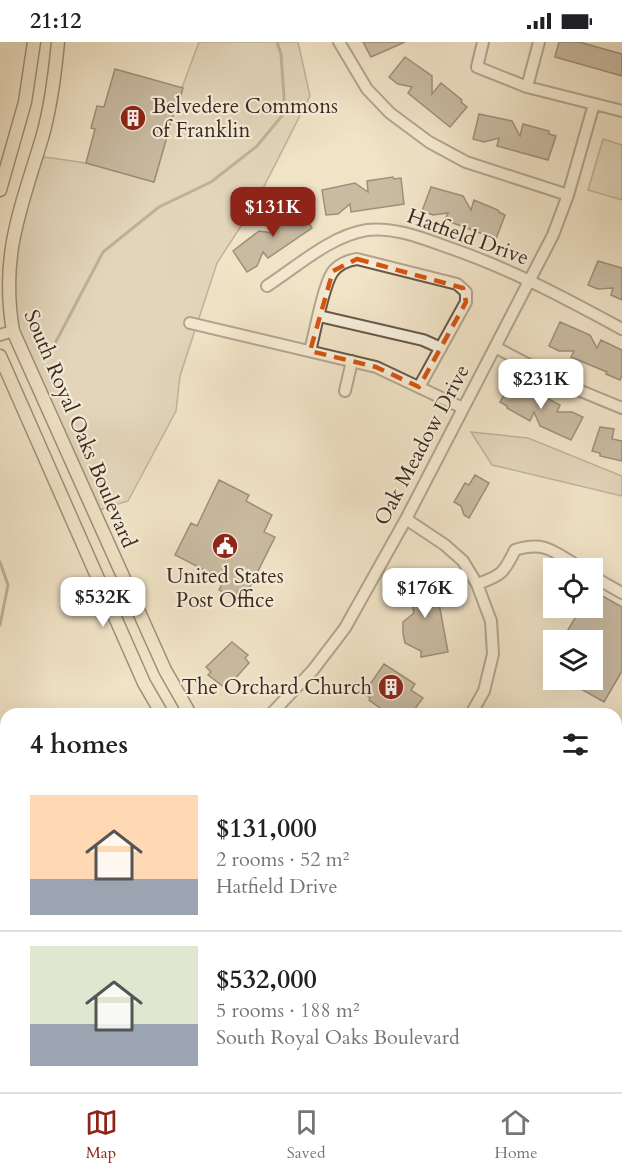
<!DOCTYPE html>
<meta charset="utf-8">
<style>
:root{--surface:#fff;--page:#f2f2f2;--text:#202124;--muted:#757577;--line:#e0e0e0;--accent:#8f2418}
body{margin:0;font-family:Cardo,serif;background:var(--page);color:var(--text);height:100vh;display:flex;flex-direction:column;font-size:22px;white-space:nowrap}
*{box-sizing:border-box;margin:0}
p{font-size:20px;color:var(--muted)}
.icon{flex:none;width:33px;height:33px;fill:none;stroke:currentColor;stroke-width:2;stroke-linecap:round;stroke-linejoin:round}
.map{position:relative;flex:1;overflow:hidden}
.drawer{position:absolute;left:0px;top:666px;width:622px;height:384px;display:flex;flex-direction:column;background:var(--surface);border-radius:18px 18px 0 0;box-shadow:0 6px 24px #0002}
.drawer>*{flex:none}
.controls{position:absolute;left:543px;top:516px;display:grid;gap:12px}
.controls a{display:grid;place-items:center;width:60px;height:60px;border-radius:0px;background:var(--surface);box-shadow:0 6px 24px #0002;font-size:30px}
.price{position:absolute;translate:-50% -51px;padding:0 14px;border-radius:12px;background:#fff;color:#222;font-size:20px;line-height:39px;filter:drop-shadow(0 2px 3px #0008)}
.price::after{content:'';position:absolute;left:50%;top:36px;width:18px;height:14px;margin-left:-9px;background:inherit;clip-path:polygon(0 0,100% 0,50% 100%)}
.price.current{background:var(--accent);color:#fff}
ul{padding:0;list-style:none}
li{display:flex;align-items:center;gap:18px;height:150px;padding:0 30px}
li+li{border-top:2px solid var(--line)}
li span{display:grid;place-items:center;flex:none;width:168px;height:120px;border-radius:0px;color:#555}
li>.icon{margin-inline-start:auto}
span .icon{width:72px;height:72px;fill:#fffc;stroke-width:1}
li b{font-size:26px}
h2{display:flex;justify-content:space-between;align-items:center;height:72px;padding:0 30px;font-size:26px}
.status{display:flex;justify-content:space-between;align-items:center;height:42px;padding:0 30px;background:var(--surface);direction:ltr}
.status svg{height:16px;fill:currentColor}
.tabs{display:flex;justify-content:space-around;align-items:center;height:84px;border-top:2px solid var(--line);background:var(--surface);font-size:16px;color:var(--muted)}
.tabs a{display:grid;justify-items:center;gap:3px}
.tabs .current{color:var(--accent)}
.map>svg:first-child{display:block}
.green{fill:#d1c3aa;stroke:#867664;stroke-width:1.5}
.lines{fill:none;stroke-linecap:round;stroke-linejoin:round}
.stream{stroke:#827361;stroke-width:3}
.building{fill:#998a76;stroke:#3b291f;stroke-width:1.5}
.minor-casing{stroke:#685849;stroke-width:14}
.major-casing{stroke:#3b291f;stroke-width:15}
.minor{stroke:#f5edda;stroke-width:10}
.major{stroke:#f0e3c6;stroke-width:12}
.marked{fill:none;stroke:#d7540e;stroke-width:4.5;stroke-dasharray:12 8;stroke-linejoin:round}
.labels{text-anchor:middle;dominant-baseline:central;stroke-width:4.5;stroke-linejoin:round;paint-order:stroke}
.poi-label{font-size:21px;fill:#3b291f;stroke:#f5edda;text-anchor:start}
.street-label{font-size:21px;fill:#3b291f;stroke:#f5edda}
</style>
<div class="status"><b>21:12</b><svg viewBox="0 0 49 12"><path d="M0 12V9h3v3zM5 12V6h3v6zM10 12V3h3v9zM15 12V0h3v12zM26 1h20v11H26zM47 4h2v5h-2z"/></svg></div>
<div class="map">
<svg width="622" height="1050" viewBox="0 0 622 1050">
<rect width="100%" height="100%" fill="#f0e3c6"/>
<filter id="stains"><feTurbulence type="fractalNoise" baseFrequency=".00333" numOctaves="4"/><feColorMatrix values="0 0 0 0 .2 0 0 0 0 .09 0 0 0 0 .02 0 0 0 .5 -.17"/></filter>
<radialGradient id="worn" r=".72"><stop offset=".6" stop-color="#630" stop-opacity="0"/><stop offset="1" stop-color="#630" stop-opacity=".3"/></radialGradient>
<path class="green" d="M199 0H298L310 54 254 164 217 221 180 334 176 369 128 459 93 470 13 289 5 241 31 127 45 115 86 121 154 140 177 59Z
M603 97 622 103V158L588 148Z
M471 390 528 396 622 434V454L492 423Z"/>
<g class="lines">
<path class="stream" d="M44 315 50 311 103 210 159 165 211 140 257 104 285 70 281 12 277 0
M0 520 8 543 0 583"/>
</g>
<path class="building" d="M363 0H405L371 15Z
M559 0H579L622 12V34L555 15Z
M405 15 432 34V52L441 41 462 58 461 60 467 65 450 85 408 51 412 45 398 42 389 35Z
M115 27 183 46 179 60 177 59 154 140 86 121 95 87 91 86 97 64 104 65Z
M479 72 512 79 520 94 523 82 549 89V92L556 94 548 118 497 104 499 96 484 100 473 97Z
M393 135 394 137 401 136 404 162 351 170 350 162 338 172 326 173 322 148 355 141 368 150 367 139Z
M431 145 463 154 471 168 474 158 498 168 499 170 505 173 496 197 445 178 448 171 433 173 422 169Z
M299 164 312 186 268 216 263 210 257 224 247 230 233 209 259 189 274 191 268 182 290 167 292 168Z
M598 219 622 226V258L611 253 613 246 598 247 588 243Z
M560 280 590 293 597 306 601 298 622 308V333L620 338 606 332 607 330 571 315 574 309H559L549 304Z
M513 338 560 363 557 370H572L583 375 571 398 540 384 534 370 530 379 507 366V364L500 360Z
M600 385 614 387 612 397 622 399V419L600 414V411L592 409Z
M475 433 489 441 469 476 464 473 461 464 454 460 465 441 469 443Z
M219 438 249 453 246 459 272 473 264 490 275 495 246 553 238 549 235 556 219 548 224 538 175 513 191 481 197 484Z
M434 534 448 610 421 615V609L405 601 403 591V580L414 571 407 539Z
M592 548 622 565V629L604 660 565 638H592V598H562L581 566H592Z
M232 600 248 613 245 616 249 621 233 639 232 637 224 645 208 633 211 630 206 625Z
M384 622 415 642 411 648 423 656 411 672H401L396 669 394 672H388L369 658 370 656 364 651Z"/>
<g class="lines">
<g class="minor-casing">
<path id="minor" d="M339 0 367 47 390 71 429 100 466 120 568 153
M483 0 477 25 527 45 622 69
M527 45 539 0
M267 244C298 224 330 194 367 188 395 185 422 196 447 205 509 226 565 256 622 287
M319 274 423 298 441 306
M190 281 376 325 463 366
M0 293 13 289
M495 305 571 345 622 366
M310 309C315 290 323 245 332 231 337 223 348 218 357 217L457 242 466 250V260L419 345
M345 349 352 319
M406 477 445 503 463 519 477 542 491 579 493 612 484 649 471 672
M592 534 622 551
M477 542C501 534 504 531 515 508 546 498 555 511 581 526
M271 672 313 628 345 586 406 477 553 193 568 153 594 62
M0 788 6 780
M0 813 6 818
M0 834 6 824
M0 889 6 891
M616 982 622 980
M0 1024 6 1008
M91 1044 92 1050
M198 1044 203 1050
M542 1044 564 1050
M20 1050 23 1044
M137 1050 139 1044
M242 1050 250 1044"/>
</g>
<g class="major-casing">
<path id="major" d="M58 0C55 32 51 65 42 96 21 166 0 213 13 289L165 628 190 672
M0 148 25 60 34 0
M0 314 144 641 162 672
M616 907 622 909
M616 931 622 933"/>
</g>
<use href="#minor" class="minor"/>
<use href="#major" class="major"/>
</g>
<path d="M0 0H622V1050H0ZM357 217 463 246 466 260 419 345 376 325 310 309 333 229Z" fill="#f0e3c6" fill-opacity=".55" fill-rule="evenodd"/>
<path class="marked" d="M357 217 463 246 466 260 419 345 376 325 310 309 333 229Z"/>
<defs>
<g id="building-disc" transform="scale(1.35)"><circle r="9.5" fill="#8f2418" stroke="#f5edda"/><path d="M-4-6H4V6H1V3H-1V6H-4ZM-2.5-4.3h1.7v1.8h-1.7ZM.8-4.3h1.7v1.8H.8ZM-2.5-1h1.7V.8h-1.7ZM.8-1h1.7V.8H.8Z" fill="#fff"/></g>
<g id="civic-disc" transform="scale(1.35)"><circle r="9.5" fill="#8f2418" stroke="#f5edda"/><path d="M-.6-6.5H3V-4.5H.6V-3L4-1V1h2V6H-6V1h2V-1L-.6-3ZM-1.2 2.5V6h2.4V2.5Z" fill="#fff"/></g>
</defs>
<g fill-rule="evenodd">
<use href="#building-disc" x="133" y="76"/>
<use href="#civic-disc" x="225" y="504"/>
<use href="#building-disc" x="391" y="645"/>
</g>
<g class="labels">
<g class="poi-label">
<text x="152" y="64">Belvedere Commons<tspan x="152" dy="24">of Franklin</tspan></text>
<text x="225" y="534" text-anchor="middle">United States<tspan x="225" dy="24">Post Office</tspan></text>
<text x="372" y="645" text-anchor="end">The Orchard Church</text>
</g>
<g class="street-label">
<text transform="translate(468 195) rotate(20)">Hatfield Drive</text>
<text transform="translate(80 387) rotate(67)">South Royal Oaks Boulevard</text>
<text transform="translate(422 403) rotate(-62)">Oak Meadow Drive</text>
</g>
</g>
<rect width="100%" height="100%" filter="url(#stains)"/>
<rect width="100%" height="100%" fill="url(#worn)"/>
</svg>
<div class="controls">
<a><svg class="icon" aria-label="locate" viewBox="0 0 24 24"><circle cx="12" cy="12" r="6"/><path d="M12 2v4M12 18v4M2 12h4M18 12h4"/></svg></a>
<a><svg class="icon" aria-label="layers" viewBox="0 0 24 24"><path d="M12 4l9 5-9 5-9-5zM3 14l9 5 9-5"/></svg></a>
</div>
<b class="price current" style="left:273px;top:196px">$131K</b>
<b class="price" style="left:541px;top:368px">$231K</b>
<b class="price" style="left:425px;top:577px">$176K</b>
<b class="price" style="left:103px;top:586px">$532K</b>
<section class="drawer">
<h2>4 homes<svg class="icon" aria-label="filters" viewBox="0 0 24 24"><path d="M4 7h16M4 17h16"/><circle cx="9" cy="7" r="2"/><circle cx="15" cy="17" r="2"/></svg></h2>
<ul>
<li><span style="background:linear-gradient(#ffd9b3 70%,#9aa5b1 0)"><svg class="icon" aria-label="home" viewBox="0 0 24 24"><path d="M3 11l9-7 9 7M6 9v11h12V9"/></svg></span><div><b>$131,000</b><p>2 rooms · 52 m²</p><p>Hatfield Drive</p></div></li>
<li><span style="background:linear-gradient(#dfe7d0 65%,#9aa5b1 0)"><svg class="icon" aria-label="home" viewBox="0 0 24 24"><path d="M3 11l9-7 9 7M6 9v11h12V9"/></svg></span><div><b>$532,000</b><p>5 rooms · 188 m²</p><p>South Royal Oaks Boulevard</p></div></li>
</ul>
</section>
</div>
<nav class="tabs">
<a class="current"><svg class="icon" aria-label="map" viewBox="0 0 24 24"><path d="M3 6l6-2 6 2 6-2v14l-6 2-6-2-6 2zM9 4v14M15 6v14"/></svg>Map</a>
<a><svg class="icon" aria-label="saved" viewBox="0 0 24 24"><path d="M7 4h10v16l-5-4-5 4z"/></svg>Saved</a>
<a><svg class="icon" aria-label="home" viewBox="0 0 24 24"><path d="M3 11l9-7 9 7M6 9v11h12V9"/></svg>Home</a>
</nav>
